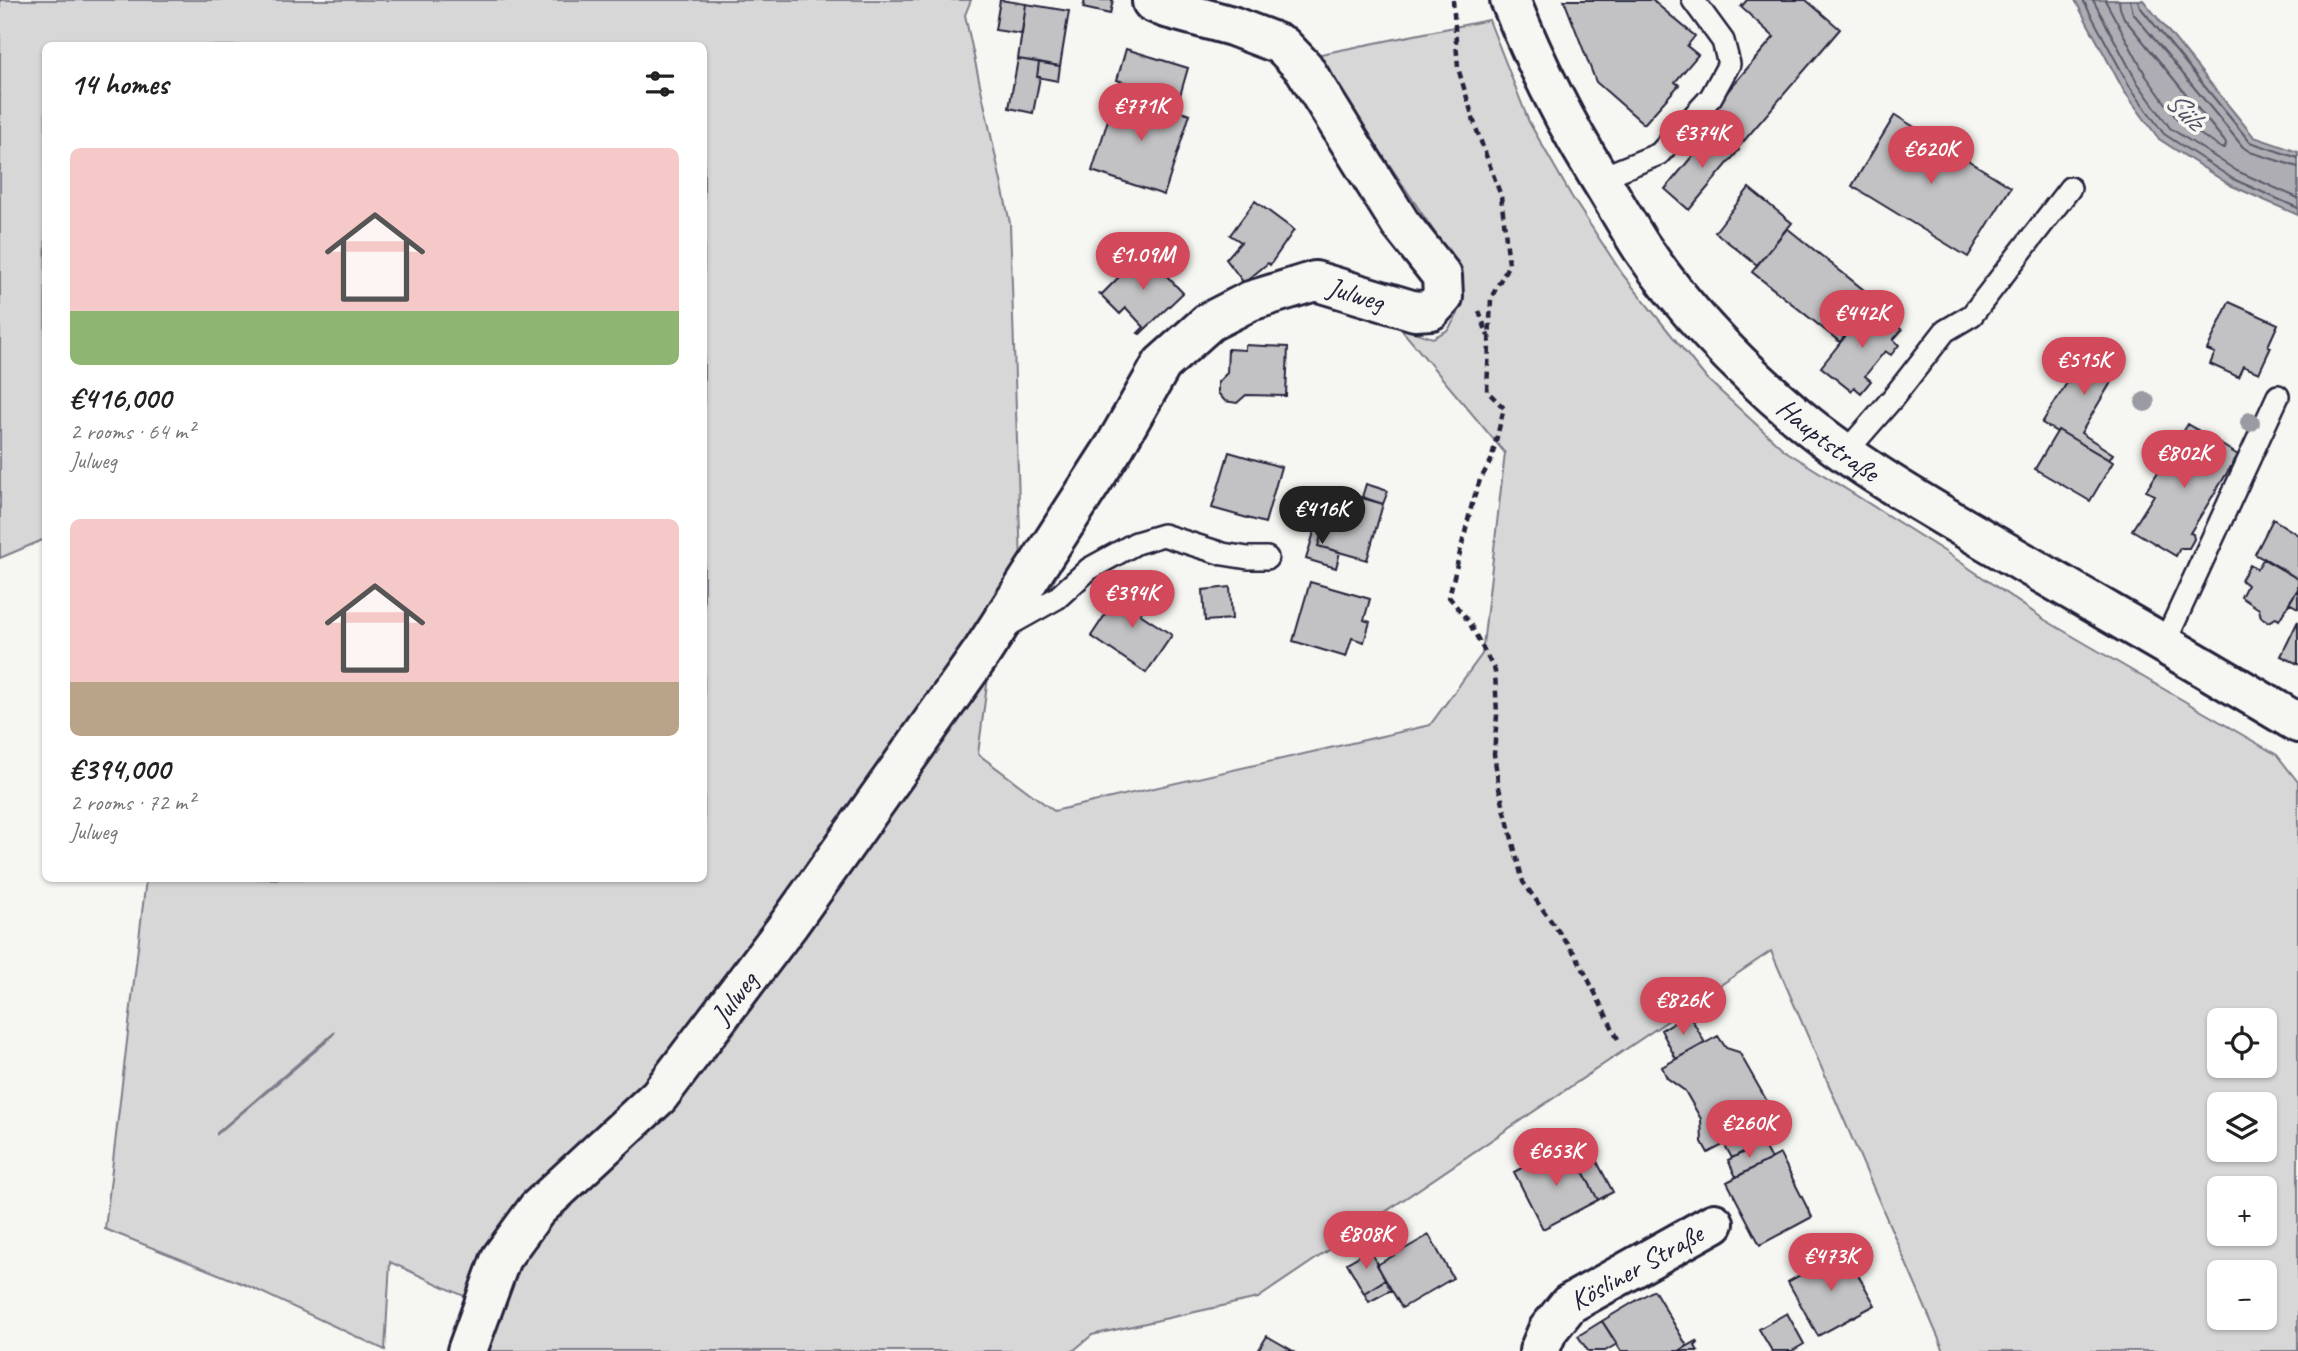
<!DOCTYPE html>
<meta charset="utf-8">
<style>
:root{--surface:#fff;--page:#f2f2f2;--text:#222;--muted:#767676;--accent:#d1495b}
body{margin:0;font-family:Caveat,sans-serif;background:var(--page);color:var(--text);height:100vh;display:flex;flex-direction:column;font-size:26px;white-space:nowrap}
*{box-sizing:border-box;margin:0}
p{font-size:23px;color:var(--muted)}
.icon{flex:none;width:38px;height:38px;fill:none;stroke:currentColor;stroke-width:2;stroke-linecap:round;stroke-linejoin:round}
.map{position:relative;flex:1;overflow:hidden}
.side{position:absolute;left:42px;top:42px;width:665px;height:840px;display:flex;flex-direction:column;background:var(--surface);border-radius:10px;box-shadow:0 2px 5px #0004}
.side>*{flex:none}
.fabs{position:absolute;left:2207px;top:1008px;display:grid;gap:14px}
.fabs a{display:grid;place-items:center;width:70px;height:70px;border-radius:10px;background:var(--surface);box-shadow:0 2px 5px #0004;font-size:35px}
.price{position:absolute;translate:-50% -60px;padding:0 16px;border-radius:24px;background:var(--accent);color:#fff;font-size:23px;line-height:46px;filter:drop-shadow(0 2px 4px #0008)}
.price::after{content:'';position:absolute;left:50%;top:42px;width:21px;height:16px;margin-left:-10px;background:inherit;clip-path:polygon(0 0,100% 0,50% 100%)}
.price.on{background:#222;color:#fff}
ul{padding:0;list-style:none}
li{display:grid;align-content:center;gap:14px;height:371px;padding:0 28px}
li span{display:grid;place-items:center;height:217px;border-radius:10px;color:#555}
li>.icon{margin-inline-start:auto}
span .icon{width:126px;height:126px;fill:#fffc;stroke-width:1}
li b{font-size:30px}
h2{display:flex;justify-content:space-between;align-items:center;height:84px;padding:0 28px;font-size:30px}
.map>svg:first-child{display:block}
.green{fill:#d7d7d7;stroke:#7c7c89;stroke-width:2;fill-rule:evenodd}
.water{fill:#adadb3;stroke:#757583;stroke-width:2}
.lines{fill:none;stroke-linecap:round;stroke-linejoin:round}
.shore{stroke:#5a5a6b;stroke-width:2}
.building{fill:#c2c2c4;stroke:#22223b;stroke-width:2}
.lane-casing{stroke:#22223b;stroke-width:26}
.street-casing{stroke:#22223b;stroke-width:44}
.secondary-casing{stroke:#22223b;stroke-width:44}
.path{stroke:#22223b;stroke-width:4.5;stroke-dasharray:7 5;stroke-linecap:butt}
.lane{stroke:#f6f6f2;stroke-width:21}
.street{stroke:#f6f6f2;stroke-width:38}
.secondary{stroke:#f6f6f2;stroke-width:38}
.tree{fill:#9a9aa3}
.labels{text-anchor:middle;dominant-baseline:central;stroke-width:7;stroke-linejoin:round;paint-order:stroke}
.street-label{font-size:28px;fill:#22223b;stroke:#f6f6f2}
.water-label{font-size:30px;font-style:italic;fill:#535365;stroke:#f6f6f2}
</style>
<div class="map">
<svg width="2298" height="1351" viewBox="0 0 2298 1351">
<rect width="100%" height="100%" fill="#f6f6f2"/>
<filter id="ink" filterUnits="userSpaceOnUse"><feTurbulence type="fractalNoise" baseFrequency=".0143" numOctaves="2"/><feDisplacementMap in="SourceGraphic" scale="14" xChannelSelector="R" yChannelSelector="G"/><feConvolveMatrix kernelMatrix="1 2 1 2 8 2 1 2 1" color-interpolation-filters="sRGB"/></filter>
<g filter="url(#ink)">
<path class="green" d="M0 0H971L965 15 1010 223 1021 565 830 848 649 1087 479 1263 466 1297 390 1262 385 1350 246 1285 105 1229 146 879 704 878V46H46L45 539 0 558ZM335 1032 327 1041 217 1134V1133Z
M1489 20 1529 122 1572 197 1623 275 1706 378 1784 450 1944 551 2045 620 2277 755 2298 782V1351H1944L1771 951 1258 1298 1092 1335 1073 1351H485L517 1263 554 1221 669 1114 734 1033 812 925 989 669 978 754 1054 811 1430 725 1482 654 1505 453 1400 328 1433 338 1448 330 1458 314 1459 269 1316 55ZM2219 1020H2264V1066H2219ZM2219 1104H2264V1150H2219ZM2219 1188H2264V1234H2219ZM2219 1272H2264V1318H2219Z"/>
<path class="water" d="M2075 0H2143L2254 137 2298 152V215L2230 185 2159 139 2124 91Z"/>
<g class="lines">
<path class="shore" d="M2083 0 2130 87 2164 134 2233 179 2298 208
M2093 0 2137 82 2170 128 2237 171 2298 198
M2105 0 2146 76 2177 119 2221 148H2225L2226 143 2124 18 2120 8 2119 0
M2130 0 2133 13 2243 147 2250 152 2298 167
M2138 0 2140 7 2250 142 2298 158"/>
</g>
<path class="building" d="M1000 0 1026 4 1022 34 995 30Z
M1085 0H1113L1110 14 1083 8Z
M1564 0H1652L1695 36 1687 46 1698 55 1675 82 1679 85 1644 124 1596 82Z
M1747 0H1806L1840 29 1737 149 1703 120 1774 37 1741 7Z
M1026 4 1069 11 1060 66 1018 59Z
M1126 49 1188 68 1179 99 1117 80Z
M1018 59 1039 62 1037 77H1040L1033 113 1009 108Z
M1039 62 1060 66 1058 81 1037 77Z
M1117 91 1190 114 1164 195 1092 171Z
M1895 115 2011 187 1968 257 1852 186Z
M1714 130 1739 150 1689 210 1665 189Z
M1749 188 1792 223 1757 265 1715 232Z
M1255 201 1294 230 1270 265 1268 263 1244 283 1226 259 1241 242 1230 235Z
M1787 228 1875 299 1840 342 1752 272Z
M1144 252 1183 293 1140 334 1138 333 1144 327 1126 308 1120 314 1099 293 1102 294Z
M2229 302 2278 324 2268 346 2271 347 2259 373 2243 366 2238 377 2210 364 2215 353 2207 350Z
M1870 305 1902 330 1893 340 1899 345 1891 355 1885 351 1865 376 1871 381 1861 393 1854 387 1851 391 1821 367Z
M2091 344 2123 362 2081 433 2113 454 2109 460 2058 430 2057 432 2042 423Z
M1245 345 1288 347 1286 396 1246 395 1237 403 1225 401 1218 393V382L1227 373 1228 349 1245 350Z
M2188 424 2238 455 2190 533 2193 534 2194 539 2189 548H2180L2176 556 2132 530 2154 495 2146 491Z
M2058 430 2113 462 2090 501 2035 469Z
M1229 452 1281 467 1265 523 1212 508Z
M1366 484 1388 491 1383 504 1362 497Z
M1334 490 1383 504 1367 560 1318 546Z
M1320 512 1328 514 1318 546 1340 552 1336 568 1306 559Z
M2273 519 2298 535V579L2255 554Z
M2264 558 2298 579V589L2279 620 2276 618 2269 622 2261 617 2259 609 2241 597 2247 585 2241 580 2250 565 2257 569Z
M1127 582 1151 598 1140 614 1172 635 1146 673 1091 636Z
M1310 582 1370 599 1364 620 1370 622 1364 642 1352 638 1346 657 1293 641Z
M1230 587 1232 619 1205 621 1203 590Z
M2298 589V608L2289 603Z
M2298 621V664L2281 656Z
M1689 1014 1705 1043 1676 1059 1661 1030Z
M1718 1036 1726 1048 1739 1052 1776 1117 1708 1153 1702 1142 1701 1119 1685 1091 1667 1078 1662 1067Z
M1752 1129 1760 1143 1732 1158 1724 1144Z
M1762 1143 1771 1159 1736 1177 1728 1160Z
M1572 1150 1598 1200 1543 1229 1514 1172 1544 1156 1547 1163Z
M1780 1154 1812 1217 1760 1245 1727 1182Z
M1595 1158 1613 1192 1598 1200 1580 1166Z
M1429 1235 1453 1278 1402 1308 1377 1265Z
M1370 1250 1385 1280 1364 1293 1347 1263Z
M1844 1250 1875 1305 1818 1336 1788 1282Z
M1385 1280 1391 1290 1369 1302 1364 1293Z
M1654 1290 1687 1346 1679 1351H1621L1602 1321Z
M1787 1313 1804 1344 1792 1351H1772L1759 1329Z
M1602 1321 1617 1344 1605 1351H1588L1578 1336Z
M1267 1336 1293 1351H1258Z
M1697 1341 1698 1343 1695 1346 1698 1351H1679Z"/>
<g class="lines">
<g class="lane-casing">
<path id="lane" d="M1600 178 1659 154 1711 97 1729 64 1723 41 1693 0
M1845 453 1892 399 1945 331 1972 315 2070 188
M1005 627 1057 598 1089 569 1136 543 1163 535 1223 554 1248 558H1267
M2164 644 2278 396"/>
</g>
<g class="street-casing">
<g id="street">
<path id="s1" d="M467 1351 501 1258 537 1209 659 1096 789 924 982 652 1115 446 1162 364 1209 322 1250 301 1315 281 1415 311 1431 310 1443 297 1442 276 1400 223 1304 68 1282 45 1232 26 1166 8 1152 2V0"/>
<path id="s2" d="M1539 1351 1548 1330 1569 1304 1714 1223"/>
</g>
</g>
<g class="secondary-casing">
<g id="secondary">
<path id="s3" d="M1510 0C1535 62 1564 121 1599 177 1614 201 1627 225 1642 248 1685 312 1740 368 1799 418 1859 468 1935 511 2002 550 2101 608 2200 664 2298 723"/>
</g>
</g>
<path class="path" d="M1453 0 1458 68 1476 128 1501 196 1509 264 1491 298 1487 391 1504 408 1491 461 1480 480 1472 504 1449 597 1469 622 1495 671 1497 715 1494 754 1499 788 1523 882 1577 957 1618 1039
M1479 311 1488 336"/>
<use href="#lane" class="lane"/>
<use href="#street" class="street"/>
<use href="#secondary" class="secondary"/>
</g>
<g class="tree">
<circle cx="2145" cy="402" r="10"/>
<circle cx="2250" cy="422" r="10"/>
</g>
</g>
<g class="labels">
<g class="street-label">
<text stroke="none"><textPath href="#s1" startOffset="1435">Julweg</textPath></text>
<text stroke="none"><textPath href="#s3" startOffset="550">Hauptstraße</textPath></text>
<text stroke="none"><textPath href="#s1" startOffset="450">Julweg</textPath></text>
<text stroke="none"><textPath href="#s2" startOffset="133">Kösliner Straße</textPath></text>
</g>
<g class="water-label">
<text transform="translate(2185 110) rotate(45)">Sülz</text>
</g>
</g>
</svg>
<div class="fabs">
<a><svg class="icon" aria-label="locate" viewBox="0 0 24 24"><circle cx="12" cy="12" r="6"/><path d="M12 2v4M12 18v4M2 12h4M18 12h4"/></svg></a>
<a><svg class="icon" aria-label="layers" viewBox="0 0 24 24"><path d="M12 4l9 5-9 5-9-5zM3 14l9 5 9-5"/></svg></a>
<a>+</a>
<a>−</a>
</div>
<b class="price" style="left:1141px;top:143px">€771K</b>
<b class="price" style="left:1702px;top:170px">€374K</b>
<b class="price" style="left:1931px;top:186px">€620K</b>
<b class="price" style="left:1143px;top:292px">€1.09M</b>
<b class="price" style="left:1862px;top:350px">€442K</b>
<b class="price" style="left:2084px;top:397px">€515K</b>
<b class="price" style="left:2184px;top:490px">€802K</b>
<b class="price on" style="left:1322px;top:546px">€416K</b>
<b class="price" style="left:1132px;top:630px">€394K</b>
<b class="price" style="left:1683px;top:1037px">€826K</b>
<b class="price" style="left:1749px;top:1160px">€260K</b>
<b class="price" style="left:1556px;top:1188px">€653K</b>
<b class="price" style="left:1366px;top:1271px">€808K</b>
<b class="price" style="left:1831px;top:1293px">€473K</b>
<section class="side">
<h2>14 homes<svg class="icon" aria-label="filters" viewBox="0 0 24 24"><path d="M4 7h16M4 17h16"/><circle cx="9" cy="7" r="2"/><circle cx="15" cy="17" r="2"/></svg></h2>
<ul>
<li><span style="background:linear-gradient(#f6c9c9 75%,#8fb573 0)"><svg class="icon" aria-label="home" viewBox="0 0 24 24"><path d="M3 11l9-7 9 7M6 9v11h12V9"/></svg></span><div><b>€416,000</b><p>2 rooms · 64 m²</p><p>Julweg</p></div></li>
<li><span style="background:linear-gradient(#f6c9c9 75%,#b9a48a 0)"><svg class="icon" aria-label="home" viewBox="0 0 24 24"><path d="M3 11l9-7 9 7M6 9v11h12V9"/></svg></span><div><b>€394,000</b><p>2 rooms · 72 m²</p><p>Julweg</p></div></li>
</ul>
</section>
</div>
